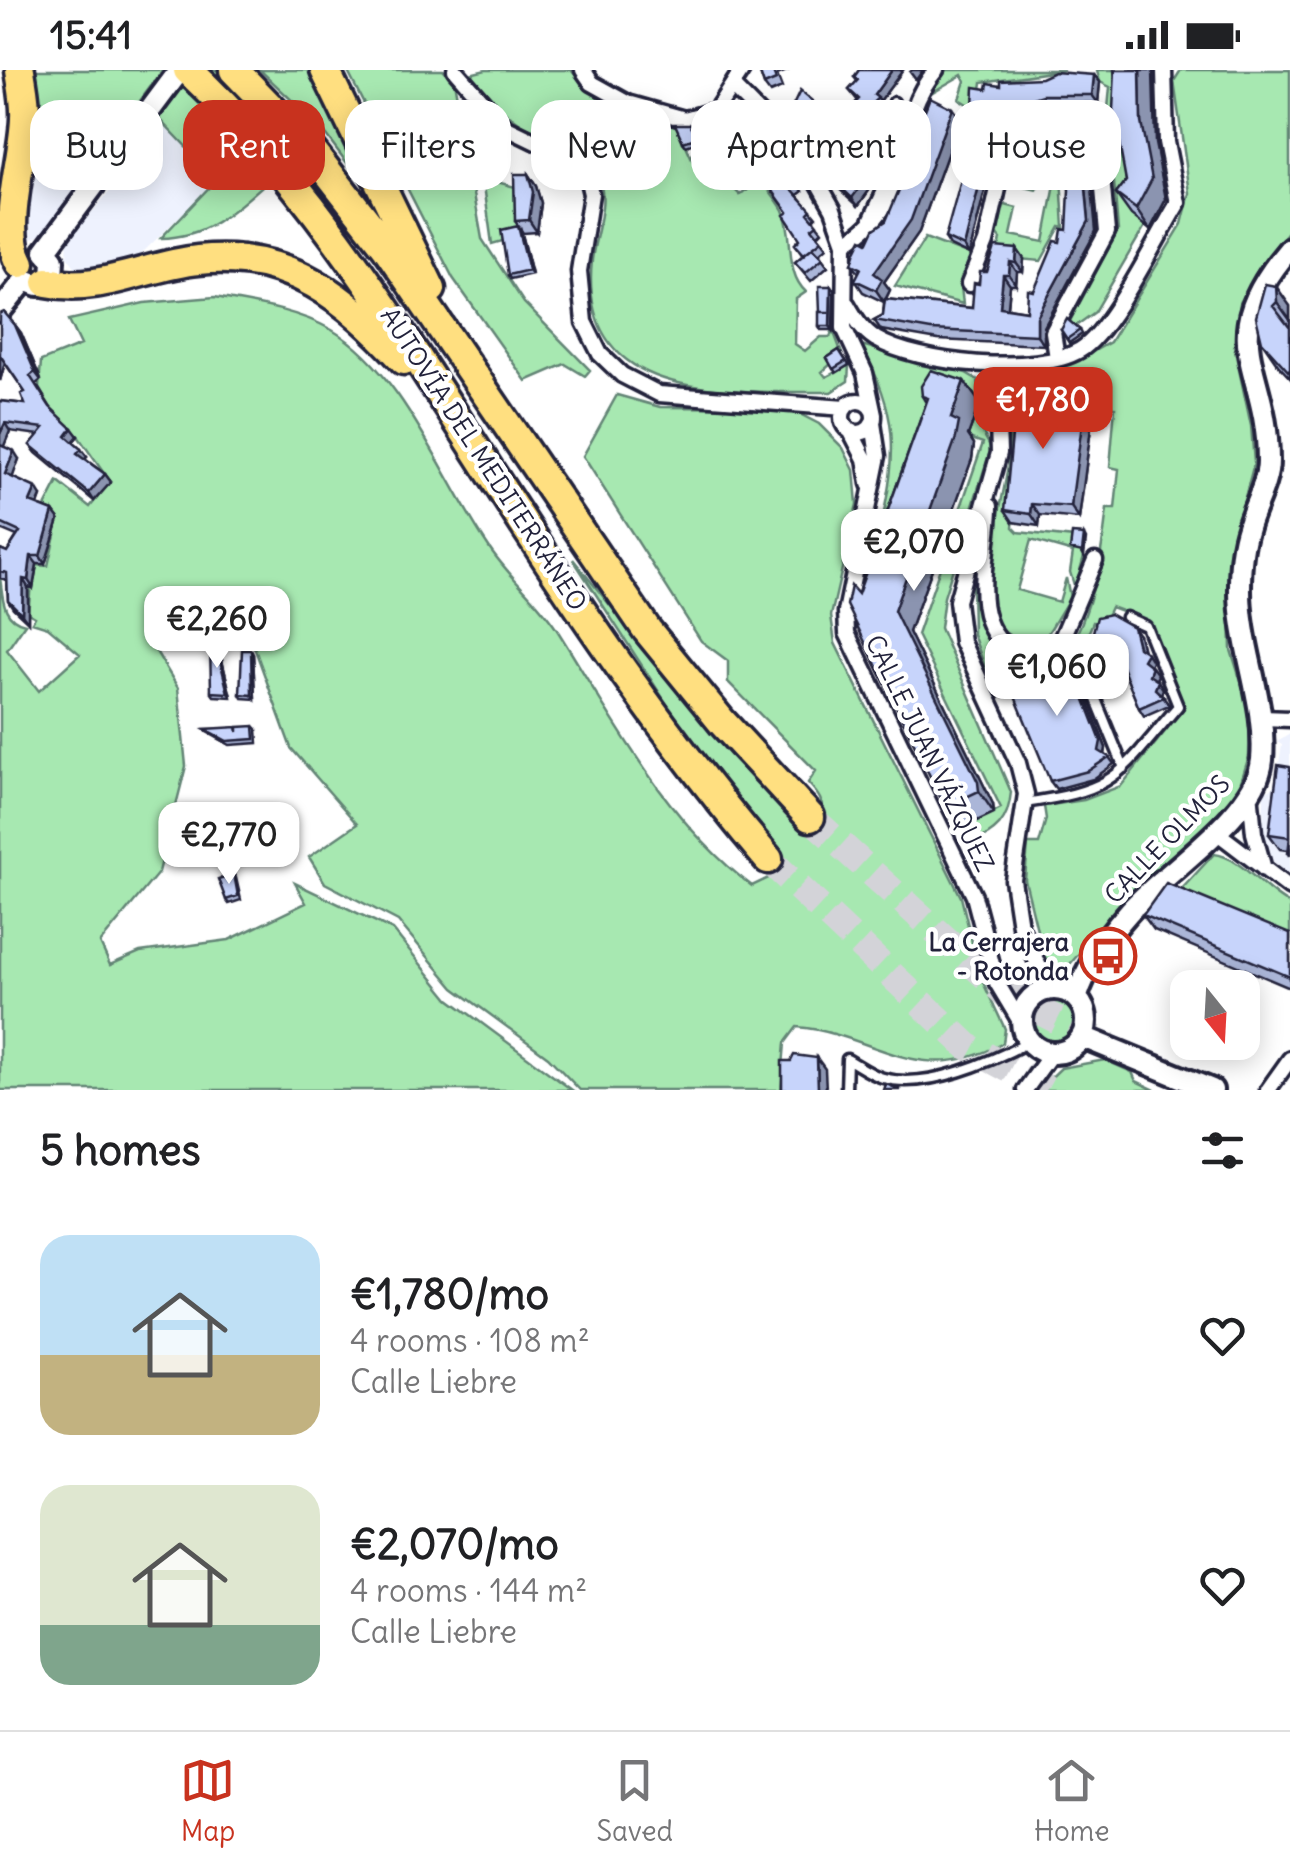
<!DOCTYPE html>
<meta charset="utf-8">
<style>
:root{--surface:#fff;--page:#f6f6f6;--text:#202124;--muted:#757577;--line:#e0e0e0;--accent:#c8321e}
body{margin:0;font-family:Delius,sans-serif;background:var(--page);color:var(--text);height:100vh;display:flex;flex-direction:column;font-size:38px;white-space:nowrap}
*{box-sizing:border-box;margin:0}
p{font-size:32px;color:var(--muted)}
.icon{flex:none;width:55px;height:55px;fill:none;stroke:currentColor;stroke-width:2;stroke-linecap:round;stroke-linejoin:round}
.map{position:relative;height:1020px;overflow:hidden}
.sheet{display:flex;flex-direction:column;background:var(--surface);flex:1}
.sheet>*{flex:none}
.top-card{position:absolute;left:30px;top:30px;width:1230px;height:90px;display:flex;gap:20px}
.needle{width:65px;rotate:162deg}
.controls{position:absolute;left:1170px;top:900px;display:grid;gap:20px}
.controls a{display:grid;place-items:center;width:90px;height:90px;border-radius:20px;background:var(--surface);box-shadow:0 5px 25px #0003;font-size:50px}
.price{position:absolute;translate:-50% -85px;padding:0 22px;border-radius:20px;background:#fff;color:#222;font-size:32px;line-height:65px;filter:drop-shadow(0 2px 5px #0008)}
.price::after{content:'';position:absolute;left:50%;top:60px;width:30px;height:22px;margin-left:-15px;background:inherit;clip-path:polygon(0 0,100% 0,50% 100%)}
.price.current{background:var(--accent);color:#fff}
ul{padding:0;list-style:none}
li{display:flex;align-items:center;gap:30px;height:250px;padding:0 40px}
li span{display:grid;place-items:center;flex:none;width:280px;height:200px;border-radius:30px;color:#555}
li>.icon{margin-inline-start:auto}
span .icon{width:120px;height:120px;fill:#fffc;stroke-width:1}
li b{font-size:42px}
h2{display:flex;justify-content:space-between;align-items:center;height:120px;padding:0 40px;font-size:42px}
.pill{padding:0 35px;border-radius:30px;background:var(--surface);box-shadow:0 5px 25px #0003;font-size:35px;line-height:90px}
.pill.current{background:var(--accent);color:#fff}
.status{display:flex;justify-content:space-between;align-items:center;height:70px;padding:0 50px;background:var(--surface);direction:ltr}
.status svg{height:28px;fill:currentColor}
.tabs{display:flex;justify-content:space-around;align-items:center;height:140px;border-top:2px solid var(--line);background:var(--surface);font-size:28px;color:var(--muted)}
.tabs a{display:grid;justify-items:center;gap:5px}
.tabs .current{color:var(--accent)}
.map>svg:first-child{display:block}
.built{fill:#eef2fe}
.green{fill:#a7e8b1;stroke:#648576;stroke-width:2.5}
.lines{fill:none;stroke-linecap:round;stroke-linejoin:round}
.highway-tunnel{stroke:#d3d3d8;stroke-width:28;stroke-dasharray:28 14;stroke-linecap:butt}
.lane-casing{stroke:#22223b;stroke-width:15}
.street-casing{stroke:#22223b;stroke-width:21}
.secondary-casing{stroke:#22223b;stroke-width:28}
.highway-casing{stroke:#22223b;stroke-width:35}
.lane{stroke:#fff;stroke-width:8}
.street{stroke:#fff;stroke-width:14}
.secondary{stroke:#fff;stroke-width:20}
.highway{stroke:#ffdf80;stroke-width:28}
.wall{fill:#abb6d8;stroke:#22223b;stroke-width:2.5}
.shaded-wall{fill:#8b94b0;stroke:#22223b;stroke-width:2.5}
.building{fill:#c7d4fb;stroke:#22223b;stroke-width:2.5}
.labels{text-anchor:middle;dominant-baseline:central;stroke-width:9;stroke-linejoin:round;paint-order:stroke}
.street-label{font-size:25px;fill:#22223b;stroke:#fff}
.poi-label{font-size:25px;font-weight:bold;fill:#22223b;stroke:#fff;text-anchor:end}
</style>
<div class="status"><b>15:41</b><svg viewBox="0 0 49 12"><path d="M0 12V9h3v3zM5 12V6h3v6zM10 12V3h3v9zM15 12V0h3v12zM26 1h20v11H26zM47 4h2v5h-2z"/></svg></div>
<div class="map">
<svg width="1290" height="1020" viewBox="0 0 1290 1020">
<rect width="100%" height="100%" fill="#fff"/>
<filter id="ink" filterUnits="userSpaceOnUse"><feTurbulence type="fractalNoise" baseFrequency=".01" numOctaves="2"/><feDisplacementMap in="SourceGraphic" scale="20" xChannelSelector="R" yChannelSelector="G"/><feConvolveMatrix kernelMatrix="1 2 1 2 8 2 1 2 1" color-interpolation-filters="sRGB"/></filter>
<g filter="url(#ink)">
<path class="built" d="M158 47 218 109 136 189 99 204 77 199 67 186 68 170 129 99 131 84Z
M32 58 98 87 42 164 32 169 23 168Z
M1290 664V806L1272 790 1263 757 1264 721 1272 719 1277 706 1282 675 1277 672Z"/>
<path class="green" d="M30 0H163L98 87 32 58Z
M197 0H246L213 47 270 109C236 139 209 167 161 168L217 109 158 47Z
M260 0H310L335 55 342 53 371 125 320 57Z
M347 0H443L454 11 482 169 524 233 590 300 585 306 565 294 526 311 453 208Z
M486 0H571C597 36 636 43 677 56L693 92 703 88 740 125 760 107C767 118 777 129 783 140 795 167 784 202 806 222L796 229 795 274 805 281 821 267H830L833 260 842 284 822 302 826 307 849 295 848 311 831 322C731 321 577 336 592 190 596 159 611 130 596 100 583 72 542 69 519 53 500 41 485 21 470 4Z
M946 0H1064L982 12 978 41 959 29 965 11 962 5 924 27Z
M1097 0H1130L1145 156 1095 242 1062 266 1118 161 1108 39 1110 17 1100 12Z
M1181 0H1290V159L1260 196 1240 233 1234 276 1251 356 1254 393 1229 488 1231 580 1250 640 1249 686 1238 721 1217 748 1109 849 1063 902 1044 889 1025 810 1028 774H1039L1046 749 1044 736 1084 730 1121 716 1184 638 1149 551 1111 537 1103 555 1093 552 1085 571 1079 569 1067 591 1053 600 1052 593H1045C1048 590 1053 590 1057 588 1090 566 1103 475 1107 439H1115L1119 399 1110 397 1115 337 1025 328 1013 457 1018 462 1074 468 1084 486 1075 518 1070 502 1073 482 1031 470 1017 520 1059 532 1066 508 1070 527 1042 573 1026 576 997 557C972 502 1013 422 1010 360 1008 339 1001 317 1019 302L1071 294 1110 272 1182 154 1190 123 1174 11Z
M1026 63 1050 69 1037 120 1013 114Z
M1060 89 1064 158 1060 157 1041 191 997 187 1001 169 994 160 1001 134 1017 138 1011 165 1044 172Z
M483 108 515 117 520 166 492 174Z
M925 168 975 187 961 217 963 234 895 216Z
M215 227C254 234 297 240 332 260 403 302 442 407 487 474 507 506 539 530 559 563 614 651 667 752 752 816L779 803 783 792 779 779 701 687 573 489 730 685 793 749 806 754 821 748C826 733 818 724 808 713L816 701 728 612V591L701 571 583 386 617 325 660 337 788 338 819 354 843 378 854 400 857 434 831 546 835 573 961 827 981 908 1005 959 1003 973C918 1020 876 964 797 957L785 973 781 1020H580L548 987 454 918 398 851 325 813 309 787 357 754 291 678 248 560 235 552 152 557 145 563 178 618 186 696 159 802 100 873 110 895 140 882 229 870 306 833 295 813 393 860 449 929 572 1020H0V508C3 525 1 549 25 554L7 580 39 621 80 584 48 557 32 552 35 547 28 543 33 495 48 496 58 451 42 443 58 412 90 437 110 412 78 366 55 346 39 318 41 291 81 275 69 250 144 233Z
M861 275 966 303 978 310 984 365 991 378 944 527 940 558 1011 722C1008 755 995 761 968 776L960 759 1001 738 917 565 983 373 941 358 889 458 881 456C898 381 898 343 861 275Z
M972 512C978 551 986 579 1027 592L1011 594 1012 604 988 606 973 564Z
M1214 784C1240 786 1265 822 1290 834V869L1179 822Z
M1034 951a20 20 0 1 1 40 0a20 20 0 1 1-40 0Z
M1105 990 1132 1002 1136 1011 1155 1020H1038L1061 998Z"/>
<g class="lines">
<path class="highway-tunnel" d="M810 747 1006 924 1109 976
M768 789 967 976 1049 1020"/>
<g class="lane-casing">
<path id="lane" d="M869 148 885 114 895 67 894 32
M1094 586 1084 600 1124 698
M1024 733C1120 719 1117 706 1178 636L1146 556 1126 547
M846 1020 847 989C858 995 871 1005 883 1008 927 1020 990 992 1029 972"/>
</g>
<g class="street-casing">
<path id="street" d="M455 0 505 57 575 91 587 107 591 124 579 201 584 252 600 284 622 305 659 324 845 338
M583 0 592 13 628 33 685 49 716 40 742 0
M734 18 806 91 833 139 845 173 844 258 865 303 874 345
M845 173C924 125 885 60 936 0
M969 214 986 172 1011 61C1031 38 1068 43 1096 43L1107 162 1053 262 1057 288
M847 234C855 248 862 260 876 269 918 294 1037 306 1080 280 1111 262 1157 167 1178 133L1166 72 1164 0
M996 295 999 383 957 531 962 572 1018 693 1026 724 1013 810 1020 856 1049 918
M842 347a16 16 0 1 1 32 0a16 16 0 1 1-32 0Z
M873 353 878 386 846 542 847 563 974 826 997 913 1021 953
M851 362 865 389 869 414
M990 436C990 482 964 554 1014 582 1027 589 1046 585 1058 577L1095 490
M1262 648 1290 649
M1250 722 1254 763 1264 799
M1215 761 1290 818
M1025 1020 1051 984
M1268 1020 1290 989"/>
</g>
<g class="secondary-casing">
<path id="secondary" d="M45 181 180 0
M25 210 38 215 52 207 53 190 45 181
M0 241 25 210
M1022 951a32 32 0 1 1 64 0a32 32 0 1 1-64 0Z
M1077 926C1087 895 1106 868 1128 843 1162 803 1257 745 1262 690 1267 631 1239 577 1240 517 1240 498 1242 475 1248 457 1254 436 1268 413 1268 391 1268 292 1210 272 1290 178
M1083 967 1212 1020"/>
</g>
<g class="highway-casing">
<path id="highway" d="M20 0C22 15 26 33 25 48 24 89 0 159 20 193
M188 0C316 120 399 260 493 406 578 539 666 669 768 789
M234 0 306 74 387 178 647 560 722 652 810 747
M325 0 431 219
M47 212C100 223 147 195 198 190 290 180 347 229 404 290"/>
</g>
<use href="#lane" class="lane"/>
<use href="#street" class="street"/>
<use href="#secondary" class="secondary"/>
<use href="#highway" class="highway"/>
</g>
<path class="wall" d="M759 0H789L777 5 782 18 770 23 764 15Z
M859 0H903L880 31 883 36 875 44 884 55 877 63 882 71 875 79 879 85 871 94 875 100 868 108 873 115 858 136 838 118 833 110 847 91 841 83 849 75 845 69 853 60 849 55 856 47 850 39 858 31 849 20 857 11 854 7Z
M1114 0H1153L1155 73 1166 129 1150 160 1131 145 1116 124 1126 111Z
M1094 5 1100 12 1098 33H1049L1006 47 978 44 973 36 987 19 1001 15Z
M828 44 830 48 817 74 802 67 799 63 802 57 790 52 787 48Z
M960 49 919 162 884 212 890 220 886 229 972 238 979 214 987 202 1017 179 1024 189 1023 202H1017L1016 215H1010L1008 238 1027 241 1034 221 1067 160 1086 53 1096 161 1044 257V275L938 270 881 260 874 250 883 245 884 232 863 222 855 210 859 203 852 194Z
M690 54 701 71 686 76 683 72Z
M766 63 770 70 768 73 803 121 798 125 816 147 813 150 822 161 818 165 827 177 819 184 828 196 811 211 795 192 803 185 795 174 800 169 788 142 762 106 747 120 740 113 734 119 721 104Z
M998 68 969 185 950 176 945 168Z
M528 104 536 116 541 133 537 162 523 163 515 151Z
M521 160 532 204 510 209 508 205Z
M1265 214 1290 236V308L1278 295 1262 272Z
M831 216 834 220 833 260H821L819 256 820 242Z
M15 255 21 263 41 310 36 314 51 338 78 366 73 372 87 387 85 389 105 404 111 412 94 431 36 383 30 375 39 365 10 361 3 377 19 389 12 407 41 426 38 435 53 441 59 449 45 494H37L33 518 28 517V552L13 538 8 530 7 510 0 508V479L7 482 17 466 0 459V331L25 334V322L5 293 0 311Z
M1061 260H1080L1082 264 1069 273Z
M839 280 849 295 836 303 827 288Z
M964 311 980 333 968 365 974 374 972 389 909 562 993 734 994 743 960 759 945 737 858 524 926 333 922 326Z
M1081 331 1092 350 1079 449 1040 445 1039 456 1013 452 1005 440Z
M1139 565 1142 580 1152 591 1150 596 1158 605 1156 610 1163 619 1161 624 1169 635 1144 646 1139 638 1116 581 1098 573 1092 566Z
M215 570 218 574 231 627 214 626 211 622Z
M253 584 255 629 242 628 240 624Z
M1037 600 1038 606 1077 603 1106 678 1105 685 1109 687 1114 694 1093 709 1056 719 1050 711Z
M254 656 257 659 258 673 230 675 207 662 205 659H238Z
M1290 697V786L1288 780 1280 779 1269 764Z
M234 804 236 808 241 830 229 834 226 830Z
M1143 845 1290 864V918L1154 860Z"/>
<path class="shaded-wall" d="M892 0H903L880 31 874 25Z
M912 0H923L916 10 910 2Z
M1140 0H1153L1155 73 1166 129 1150 160 1136 139 1141 52Z
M1094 5 1100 12 1098 33 1092 25Z
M952 38 960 49 919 162 884 212 890 220 884 232 876 220 874 203Z
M828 44 830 48 817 74 815 70Z
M1079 44 1086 53 1096 161 1044 257V275L1037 265V247L1089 151Z
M993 60 998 68 969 185 964 177Z
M877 63 882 71 875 79 879 85 871 94 875 100 868 108 873 115 858 136 852 128 868 73Z
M528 104 536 116 541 133 537 162 529 150Z
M735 106 740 113 734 119 729 112Z
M518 156 521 160 532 204 529 200Z
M1017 179 1024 189 1023 202 1016 193Z
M1010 192 1017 202 1016 215 1009 205Z
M1003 205 1010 215 1007 246 1000 237Z
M831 216 834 220 833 260 830 256Z
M1276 216 1290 236V250L1277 232Z
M15 255 21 263 41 310 35 302Z
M0 285 5 292 0 311Z
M964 311 980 333 968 365 974 374 972 389 909 562 993 734 994 743 979 721 894 541 951 348Z
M1081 331 1092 350 1079 449 1071 437Z
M5 353 10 361 2 381 0 379V364Z
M72 358 78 366 71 374 66 366Z
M81 379 87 387 83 391 77 384Z
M14 381 19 389 11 412 5 404Z
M105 404 111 412 94 431 89 423Z
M36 418 41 426 35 440 30 432Z
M1032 434 1040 445 1039 456 1031 444Z
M53 441 59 449 45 494 40 486Z
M1084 465 1086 469 1084 486 1082 482Z
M31 486 37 494 33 518 28 510Z
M23 509 28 517V552L22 544Z
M1133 557 1139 565 1144 585 1138 577Z
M215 570 218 574 231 627 228 623Z
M251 580 253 584 255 629 252 625Z
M1147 583 1152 591 1149 598 1143 590Z
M1031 592 1037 600 1040 616 1034 608Z
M1072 596 1077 603 1106 678 1104 689 1099 681Z
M1152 597 1158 605 1154 613 1149 605Z
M1158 611 1163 619 1160 627 1155 619Z
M817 988 825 999 826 1020H818Z"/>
<path class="building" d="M759 0H772L776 10 764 15Z
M859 0H892L874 25 878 28 868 37 879 47 870 56 877 63 868 73 873 77 865 87 870 92 861 101 868 107 852 128 833 110 849 90 841 83 850 74 845 69 854 59 849 55 858 45 850 39 859 29 849 20 858 10 854 7Z
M1115 0H1140L1141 52 1152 109 1136 139 1116 124 1126 111 1113 40Z
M1054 2 1094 5 1092 25H1043L1000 39 973 36 974 17 987 19 988 13 1001 15V10L1041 8Z
M800 21 828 44 815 70 799 63 803 55 787 48Z
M930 27 952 38 911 150 874 203 882 209 876 220 855 210 861 198 852 194 856 181 862 169 868 172 874 159 886 151 921 67 917 60Z
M728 43 766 63 763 66 799 114 792 119 811 140 808 143 817 154 812 158 822 170 804 184 795 174 800 169 784 145 788 142 757 99 742 113 735 106 729 112 721 104 726 99 700 66Z
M1062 43 1079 44 1089 151 1037 247V265L931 260 874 250 883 245 885 229 972 238 974 213 979 214 980 202H987L995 177 1017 179 1016 193 1010 192 1009 205H1003L1000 237 1027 241 1028 220 1034 221 1055 171 1060 172 1062 159 1067 160 1069 120 1061 55Z
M977 52 993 60 964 177 945 168Z
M675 54H690L699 67 683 72Z
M514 104H528L533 122 529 150 515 151Z
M518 156 529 200 508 205 501 160Z
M813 177 823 188 805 203 795 192Z
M1265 214 1276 216 1277 232 1273 236 1290 258V303L1262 272 1256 247Z
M819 216H831L830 256H819V242H829H820Z
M4 242 15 255 35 302 30 306 50 337 72 358 66 366 81 379 77 384 105 404 89 423 30 375 44 358 5 353 0 364V331L25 334 21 324 25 322 0 285V244Z
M1067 249 1080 260 1067 269 1061 260Z
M839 280 846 291 833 299 827 288Z
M931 300 964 311 951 348 959 352 956 368 894 541 978 712 979 721 945 737 847 535 851 516 858 524 928 328 922 326 921 316Z
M1016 323 1081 331 1084 339 1071 437 1032 434 1031 444 1005 440Z
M0 375 14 381 5 404 36 418 30 432 53 441 40 486H31L28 510 23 509 22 544 8 530 7 503 0 501V479L7 482 20 462 0 453Z
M1072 464 1084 465 1082 482 1070 479Z
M1110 544 1133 557 1138 577 1147 583 1143 590 1152 597 1149 605 1158 611 1155 619 1164 627 1139 638 1113 575 1092 566 1097 547Z
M210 570H215L228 623 211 622Z
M242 580H251L252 625 240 624Z
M1060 591 1072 596 1101 671 1099 681 1109 687 1088 701 1050 711 1007 607 1013 595 1031 592 1034 608Z
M254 656 255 669 227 671 205 659 237 657 238 662V657Z
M1278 695 1290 697V783H1288L1290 767 1269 764Z
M234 804 238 826 226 830 218 809Z
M1166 813 1290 864V907L1143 845Z
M794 985 817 988 818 1020H782V991H791Z
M886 1014 901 1020H884Z"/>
</g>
<defs>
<g id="bus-ring" transform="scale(2.875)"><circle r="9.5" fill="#fff" stroke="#c8321e" stroke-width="1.5"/><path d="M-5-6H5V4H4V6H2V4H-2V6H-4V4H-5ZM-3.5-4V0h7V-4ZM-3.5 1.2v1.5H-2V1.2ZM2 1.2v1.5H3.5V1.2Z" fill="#c8321e"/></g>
</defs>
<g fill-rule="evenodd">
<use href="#bus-ring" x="1108" y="886"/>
</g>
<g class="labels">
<g class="street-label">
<text transform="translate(484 389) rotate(57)">AUTOVÍA DEL MEDITERRÁNEO</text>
<text transform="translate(930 683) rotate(64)">CALLE JUAN VÁZQUEZ</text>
<text transform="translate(1167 769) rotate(-46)">CALLE OLMOS</text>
</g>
<g class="poi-label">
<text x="1069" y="872">La Cerrajera<tspan x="1069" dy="29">- Rotonda</tspan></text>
</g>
</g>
</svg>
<div class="controls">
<a><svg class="needle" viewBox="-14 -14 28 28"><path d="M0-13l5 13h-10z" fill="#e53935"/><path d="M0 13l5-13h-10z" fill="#757577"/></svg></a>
</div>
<b class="price current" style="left:1043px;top:382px">€1,780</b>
<b class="price" style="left:914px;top:524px">€2,070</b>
<b class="price" style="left:217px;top:601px">€2,260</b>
<b class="price" style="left:1057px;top:649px">€1,060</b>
<b class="price" style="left:229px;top:817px">€2,770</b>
<div class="top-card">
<a class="pill">Buy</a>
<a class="pill current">Rent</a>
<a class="pill">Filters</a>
<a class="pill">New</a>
<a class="pill">Apartment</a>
<a class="pill">House</a>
</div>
</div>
<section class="sheet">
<h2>5 homes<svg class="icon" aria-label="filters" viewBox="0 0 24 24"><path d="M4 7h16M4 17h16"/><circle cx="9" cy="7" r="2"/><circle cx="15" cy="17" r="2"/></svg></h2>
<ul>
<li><span style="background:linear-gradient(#bfe0f5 60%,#c2b280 0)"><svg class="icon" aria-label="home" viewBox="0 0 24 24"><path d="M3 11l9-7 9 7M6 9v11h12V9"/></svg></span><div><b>€1,780/mo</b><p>4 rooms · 108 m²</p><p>Calle Liebre</p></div><svg class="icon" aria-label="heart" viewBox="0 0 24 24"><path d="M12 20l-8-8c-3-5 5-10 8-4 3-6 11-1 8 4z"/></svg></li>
<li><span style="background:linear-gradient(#dfe7d0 70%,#7fa58c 0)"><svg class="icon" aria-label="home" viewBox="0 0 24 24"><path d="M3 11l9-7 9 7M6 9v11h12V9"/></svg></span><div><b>€2,070/mo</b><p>4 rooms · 144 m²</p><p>Calle Liebre</p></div><svg class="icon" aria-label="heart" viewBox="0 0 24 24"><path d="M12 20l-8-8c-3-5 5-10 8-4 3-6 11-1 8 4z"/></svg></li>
</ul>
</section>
<nav class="tabs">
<a class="current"><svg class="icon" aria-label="map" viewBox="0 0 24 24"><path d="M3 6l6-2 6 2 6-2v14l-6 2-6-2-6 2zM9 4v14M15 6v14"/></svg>Map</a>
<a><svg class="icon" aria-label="saved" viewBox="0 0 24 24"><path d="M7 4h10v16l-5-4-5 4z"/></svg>Saved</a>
<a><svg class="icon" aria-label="home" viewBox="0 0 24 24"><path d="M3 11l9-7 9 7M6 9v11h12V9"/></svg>Home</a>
</nav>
